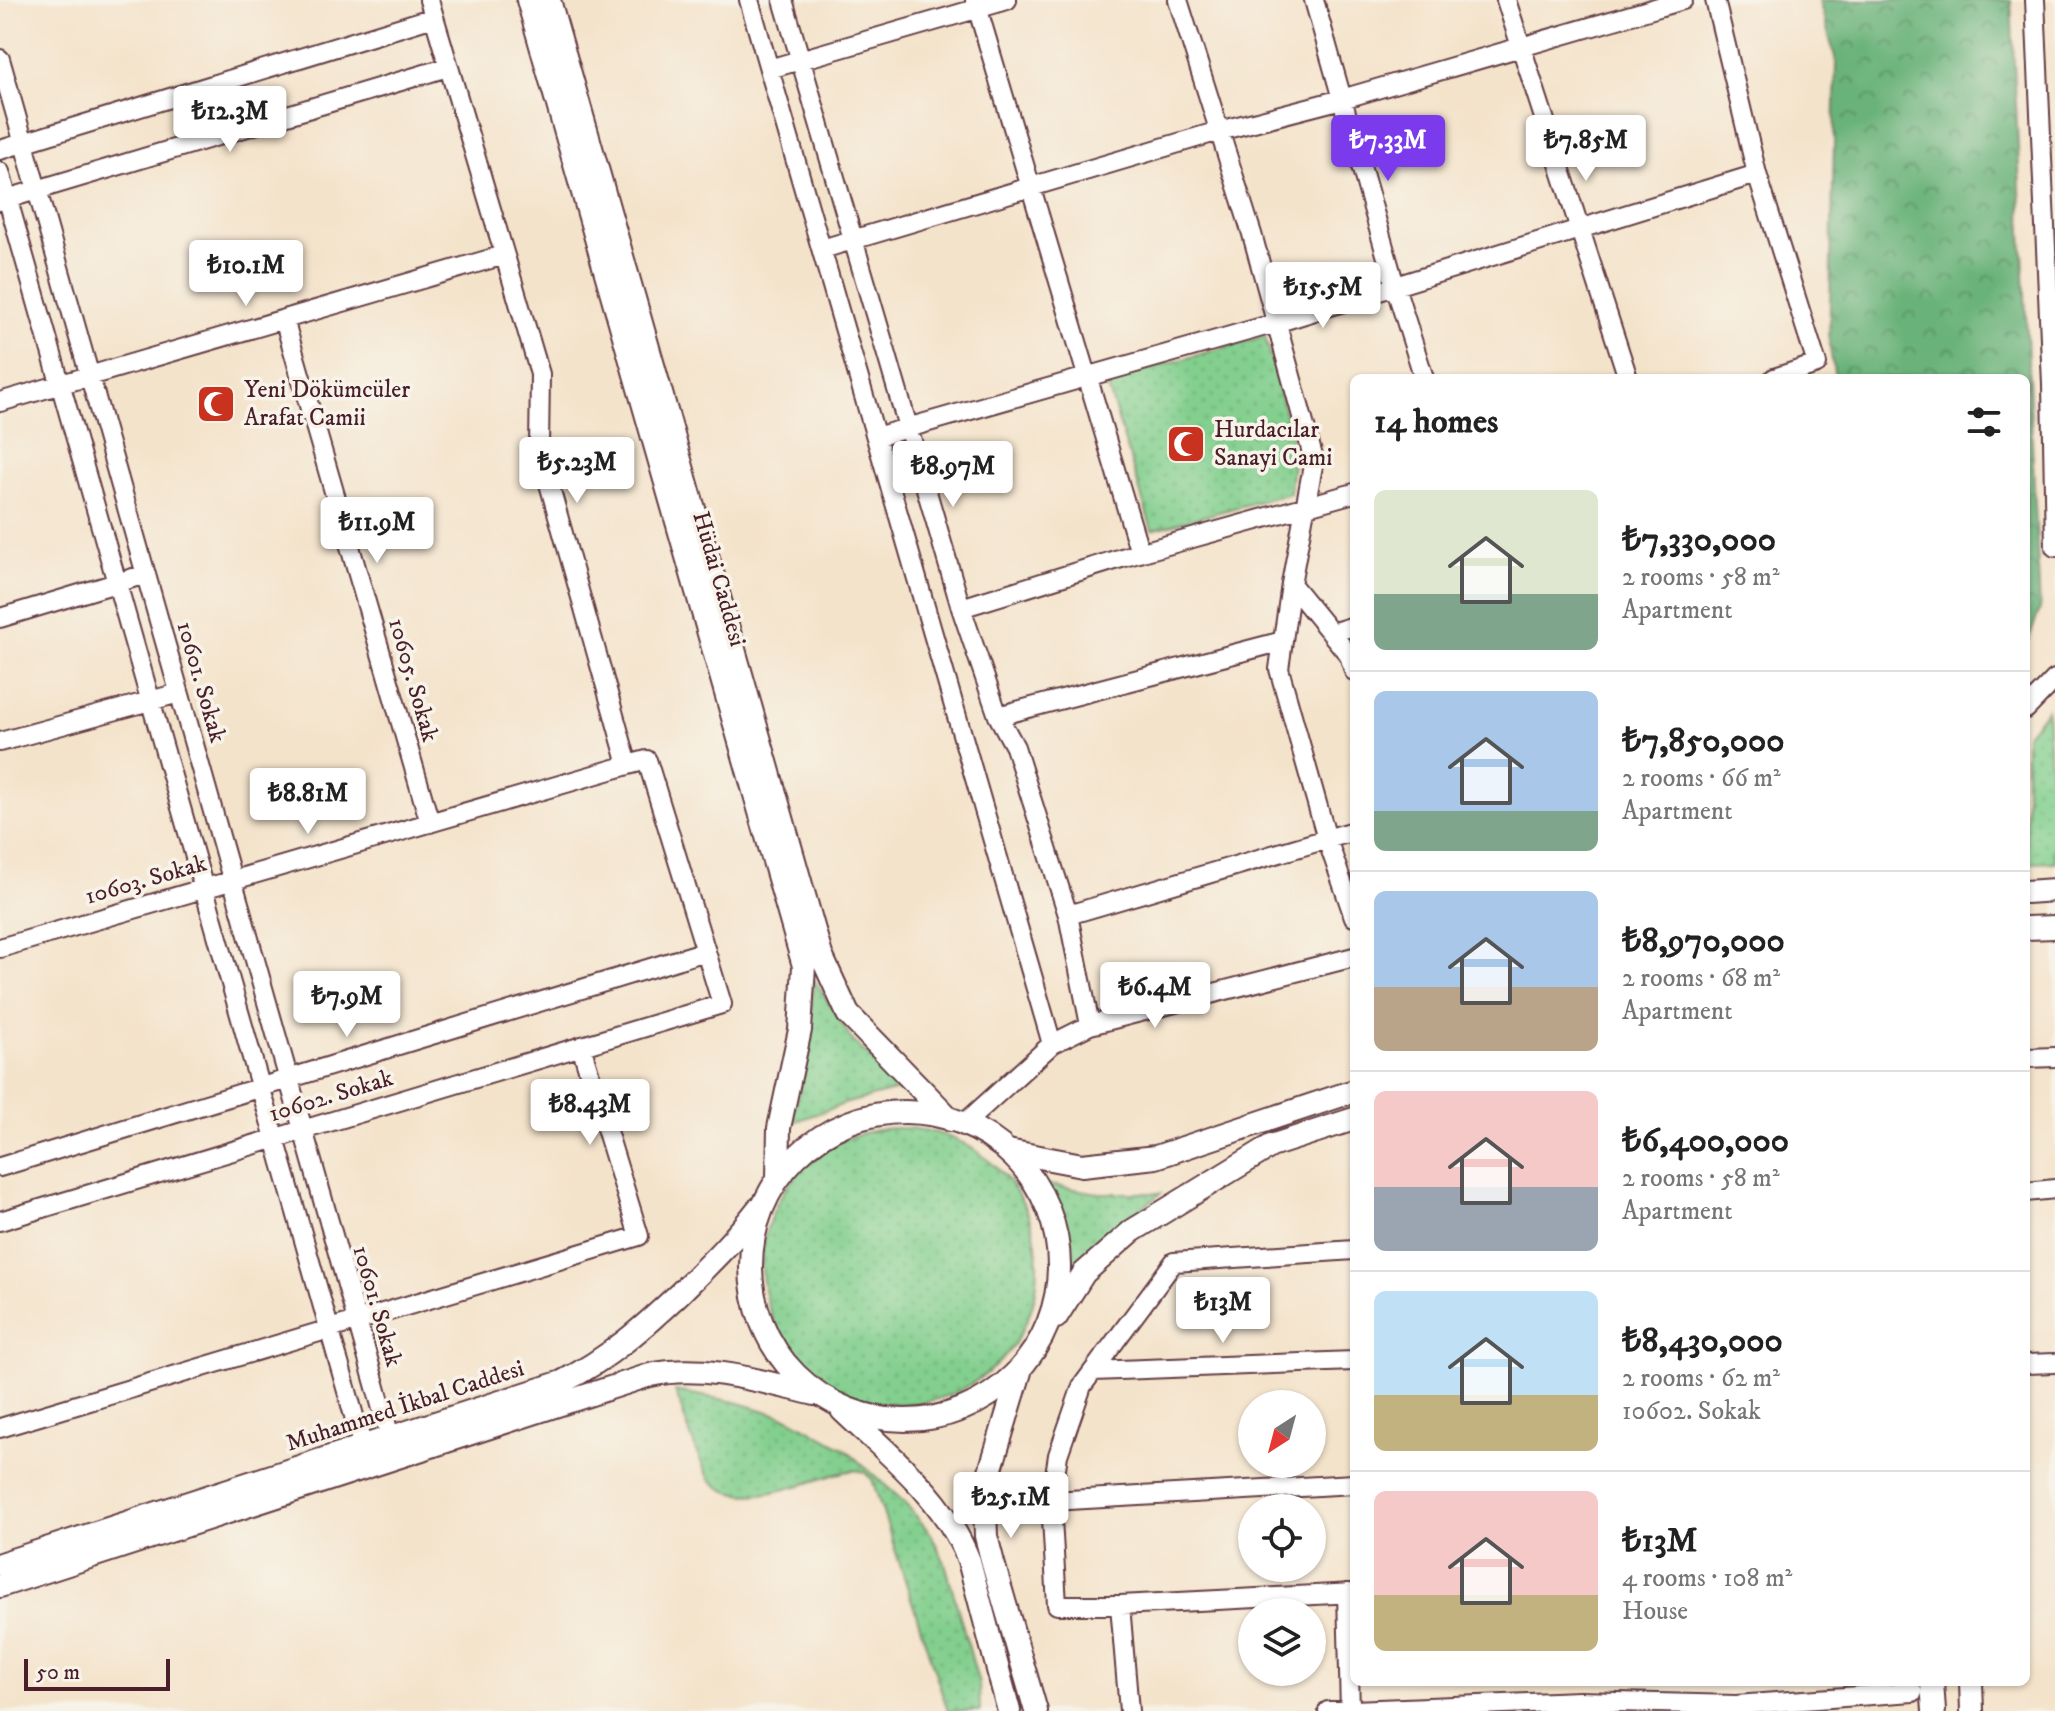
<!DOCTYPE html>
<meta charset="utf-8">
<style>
:root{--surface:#fff;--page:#f6f6f6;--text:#222;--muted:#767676;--line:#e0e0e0;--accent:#7c3aed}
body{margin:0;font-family:"IM FELL DW Pica",serif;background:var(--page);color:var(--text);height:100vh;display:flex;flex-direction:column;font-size:30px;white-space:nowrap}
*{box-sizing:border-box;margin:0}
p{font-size:26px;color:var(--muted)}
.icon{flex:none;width:44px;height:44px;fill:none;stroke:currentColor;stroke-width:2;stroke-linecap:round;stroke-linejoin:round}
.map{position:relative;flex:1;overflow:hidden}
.drawer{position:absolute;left:1350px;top:374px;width:680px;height:1312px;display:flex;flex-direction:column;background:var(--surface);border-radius:12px;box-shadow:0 2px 6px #0004}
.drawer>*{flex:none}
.needle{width:52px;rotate:216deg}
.buttons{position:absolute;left:1238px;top:1390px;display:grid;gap:16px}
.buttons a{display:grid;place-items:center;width:88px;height:88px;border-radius:50%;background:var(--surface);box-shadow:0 2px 6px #0004;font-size:40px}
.scale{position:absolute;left:24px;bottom:20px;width:146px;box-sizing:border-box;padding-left:8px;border:4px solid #4a1f2b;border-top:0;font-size:22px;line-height:28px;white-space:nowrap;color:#4a1f2b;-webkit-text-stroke:6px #f7f3e8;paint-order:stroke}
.price{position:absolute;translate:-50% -68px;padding:0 18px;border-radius:8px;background:#fff;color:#222;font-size:26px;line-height:52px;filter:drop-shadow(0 2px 4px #0008)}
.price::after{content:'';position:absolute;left:50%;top:48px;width:24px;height:18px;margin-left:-12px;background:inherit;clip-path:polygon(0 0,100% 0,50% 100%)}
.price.selected{background:var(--accent);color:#fff}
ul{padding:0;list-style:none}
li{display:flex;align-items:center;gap:24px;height:200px;padding:0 24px}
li+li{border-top:2px solid var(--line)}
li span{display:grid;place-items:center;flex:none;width:224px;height:160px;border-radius:12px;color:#555}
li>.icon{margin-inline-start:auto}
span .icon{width:96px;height:96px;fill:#fffc;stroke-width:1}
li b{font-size:34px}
h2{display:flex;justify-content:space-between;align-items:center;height:96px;padding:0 24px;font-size:34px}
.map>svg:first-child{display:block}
.grass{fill:url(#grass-dots);stroke:#66775c;stroke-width:2}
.forest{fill:url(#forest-crowns);stroke:#5a6852;stroke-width:2}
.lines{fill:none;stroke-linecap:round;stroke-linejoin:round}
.minor-casing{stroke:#643c43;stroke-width:22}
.tertiary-casing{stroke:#643c43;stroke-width:26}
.minor{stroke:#fff;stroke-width:18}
.tertiary{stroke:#fff;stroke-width:22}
.labels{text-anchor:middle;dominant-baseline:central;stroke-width:7;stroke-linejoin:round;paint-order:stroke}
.poi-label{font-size:24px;fill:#4a1f2b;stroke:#f7f3e8;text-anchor:start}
.street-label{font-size:24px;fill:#4a1f2b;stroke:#f7f3e8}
</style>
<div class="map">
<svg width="2055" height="1711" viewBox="0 0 2055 1711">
<defs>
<pattern id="grass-dots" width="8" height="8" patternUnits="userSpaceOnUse" patternTransform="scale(2)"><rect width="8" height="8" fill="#82cf8e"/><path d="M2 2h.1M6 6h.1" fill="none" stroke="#72b17b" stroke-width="1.8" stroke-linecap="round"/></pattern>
<pattern id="forest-crowns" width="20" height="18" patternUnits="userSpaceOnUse" patternTransform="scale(2)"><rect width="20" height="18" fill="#69b279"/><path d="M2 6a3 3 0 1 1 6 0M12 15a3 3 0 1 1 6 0" fill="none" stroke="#589063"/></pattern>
</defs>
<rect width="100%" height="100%" fill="#f7f3e8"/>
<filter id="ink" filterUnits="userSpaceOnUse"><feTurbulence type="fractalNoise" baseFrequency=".0125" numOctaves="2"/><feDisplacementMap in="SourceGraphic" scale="16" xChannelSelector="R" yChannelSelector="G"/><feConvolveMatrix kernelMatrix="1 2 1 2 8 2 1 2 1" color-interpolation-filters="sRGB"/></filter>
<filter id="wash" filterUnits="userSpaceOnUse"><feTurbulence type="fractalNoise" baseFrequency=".006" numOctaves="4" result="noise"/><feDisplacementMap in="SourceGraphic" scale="32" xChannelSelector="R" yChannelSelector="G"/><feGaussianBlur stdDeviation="1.8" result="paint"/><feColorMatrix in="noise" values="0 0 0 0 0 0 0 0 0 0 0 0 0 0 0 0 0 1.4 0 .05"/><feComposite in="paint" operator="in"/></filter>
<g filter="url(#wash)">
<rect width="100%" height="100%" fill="#f4e3cb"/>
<path class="grass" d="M1265 336 1294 448 1290 493 1152 530 1106 381Z
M2047 709 2055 862 2026 863V735Z
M813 978 853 1041 903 1089 847 1103 791 1123 810 1050Z
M762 1266a138 138 0 1 1 276 0a138 138 0 1 1-276 0Z
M1042 1184 1099 1193H1161L1107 1236 1064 1286 1061 1236Z
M675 1391 736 1402 789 1418 845 1449 905 1503 931 1534 945 1563 979 1684 980 1711H948L872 1479 864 1472 854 1470C817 1476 745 1514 713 1482 699 1468 683 1411 675 1391Z"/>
<path class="forest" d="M1819 0H2011L2040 609 2026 647V378H1835L1829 343 1836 61Z"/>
</g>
<g filter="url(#ink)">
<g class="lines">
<g class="minor-casing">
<path id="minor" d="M749 0 1052 1044
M783 0 961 608 998 716 1015 747 1068 915 1090 1025
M975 0 1140 553
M1178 0 1252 234 1314 460 1291 584 1279 669 1327 839 1354 917
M1314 0 1395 286 1424 378
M1506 0 1628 378
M1715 0 1757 174 1817 364 1774 378
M2035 0 2052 384 2055 547
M0 59 394 1451
M769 69 1007 0
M0 150 434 17
M0 172 366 1458
M0 201 448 67
M822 249 1219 131 1342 99 1683 0
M284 319 430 823
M0 402 504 255
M876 437 1276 323 1757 174
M1291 584 1349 655 1354 671
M961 608 1128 556 1354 493
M0 618 146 574
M1331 633 1354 626
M2026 709 2055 679
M998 716 1283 641
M0 742 179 693
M1068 915 1354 831
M0 948 628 765
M2026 1058 2055 1057
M964 1124 1052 1044 1090 1025 1354 957
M0 1167 706 951
M2026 1192 2055 1189
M0 1221 722 1004 647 760 628 765 539 448 540 374 429 0
M2026 1364 2055 1363
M1093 1371 1354 1361
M0 1428 639 1236 581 1046
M1051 1501 1354 1484
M1347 1593 1350 1711
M1120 1605 1354 1593
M1129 1711 1120 1605H1057L1051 1501 1058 1455 1082 1386 1174 1262 1354 1250
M1328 1711 1579 1701 1736 1705 1913 1692"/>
</g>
<g class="tertiary-casing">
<path id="tertiary" d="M528 0 804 966 800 1030 779 1128 778 1177
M549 0 821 955 848 1014 951 1120
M2026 892 2055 890
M2026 928 2055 927
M751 1266a154 154 0 1 1 308 0a154 154 0 1 1-308 0Z
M1008 1151 1082 1165 1156 1157 1354 1091
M1056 1317 1084 1273 1132 1231 1271 1146 1354 1119
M1020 1372 988 1478 985 1509 986 1536 993 1563 1036 1711
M842 1410C890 1456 945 1498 969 1561L1009 1711
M0 1564 562 1382C608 1359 644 1327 681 1292 708 1265 735 1239 758 1209
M0 1586 650 1375C704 1363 763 1382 815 1394
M1932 1682 1934 1711
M1971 1682 1972 1711"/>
</g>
<use href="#minor" class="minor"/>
<use href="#tertiary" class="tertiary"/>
</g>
</g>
<defs>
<g id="mosque-square" transform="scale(2)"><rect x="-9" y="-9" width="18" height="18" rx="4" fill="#c8321e" stroke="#f7f3e8"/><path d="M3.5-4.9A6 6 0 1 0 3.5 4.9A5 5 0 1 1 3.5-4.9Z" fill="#fff"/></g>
</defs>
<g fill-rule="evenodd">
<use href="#mosque-square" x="216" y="404"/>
<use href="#mosque-square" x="1186" y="444"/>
</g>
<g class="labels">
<g class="poi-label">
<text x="244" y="390">Yeni Dökümcüler<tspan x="244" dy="28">Arafat Camii</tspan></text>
<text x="1214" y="430">Hurdacılar<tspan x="1214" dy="28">Sanayi Cami</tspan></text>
</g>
<g class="street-label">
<text transform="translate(719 579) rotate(74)">Hüdai Caddesi</text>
<text transform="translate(413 680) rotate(74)">10605. Sokak</text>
<text transform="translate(201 682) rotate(74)">10601. Sokak</text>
<text transform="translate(146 880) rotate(-16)">10603. Sokak</text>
<text transform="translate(331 1096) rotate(-17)">10602. Sokak</text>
<text transform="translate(377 1306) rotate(74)">10601. Sokak</text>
<text transform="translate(405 1406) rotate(-18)">Muhammed İkbal Caddesi</text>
</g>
</g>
</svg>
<div class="buttons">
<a><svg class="needle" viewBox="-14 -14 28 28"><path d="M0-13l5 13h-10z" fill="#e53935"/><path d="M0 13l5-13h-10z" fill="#767676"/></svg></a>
<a><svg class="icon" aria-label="locate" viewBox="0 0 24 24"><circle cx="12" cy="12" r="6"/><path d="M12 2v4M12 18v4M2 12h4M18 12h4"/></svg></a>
<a><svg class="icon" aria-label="layers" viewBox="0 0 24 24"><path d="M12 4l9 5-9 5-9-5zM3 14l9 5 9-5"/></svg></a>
</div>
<div class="scale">50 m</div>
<b class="price" style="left:230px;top:154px">₺12.3M</b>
<b class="price selected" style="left:1388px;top:183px">₺7.33M</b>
<b class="price" style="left:1586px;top:183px">₺7.85M</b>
<b class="price" style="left:246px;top:308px">₺10.1M</b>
<b class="price" style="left:1323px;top:330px">₺15.5M</b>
<b class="price" style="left:577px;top:505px">₺5.23M</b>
<b class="price" style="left:953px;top:509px">₺8.97M</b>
<b class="price" style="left:377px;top:565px">₺11.9M</b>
<b class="price" style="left:308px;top:836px">₺8.81M</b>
<b class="price" style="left:1155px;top:1030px">₺6.4M</b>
<b class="price" style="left:347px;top:1039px">₺7.9M</b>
<b class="price" style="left:590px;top:1147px">₺8.43M</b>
<b class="price" style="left:1223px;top:1345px">₺13M</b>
<b class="price" style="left:1011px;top:1540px">₺25.1M</b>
<section class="drawer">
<h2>14 homes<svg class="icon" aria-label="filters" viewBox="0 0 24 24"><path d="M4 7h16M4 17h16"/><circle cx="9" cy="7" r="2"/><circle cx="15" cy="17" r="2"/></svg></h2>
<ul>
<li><span style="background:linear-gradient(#dfe7d0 65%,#7fa58c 0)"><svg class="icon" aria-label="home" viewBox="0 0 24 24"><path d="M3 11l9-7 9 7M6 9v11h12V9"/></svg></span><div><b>₺7,330,000</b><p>2 rooms · 58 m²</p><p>Apartment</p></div></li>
<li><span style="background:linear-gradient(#a9c7e8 75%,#7fa58c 0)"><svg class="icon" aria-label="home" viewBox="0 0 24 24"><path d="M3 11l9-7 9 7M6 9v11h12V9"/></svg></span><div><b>₺7,850,000</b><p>2 rooms · 66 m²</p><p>Apartment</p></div></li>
<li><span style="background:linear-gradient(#a9c7e8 60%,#b9a48a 0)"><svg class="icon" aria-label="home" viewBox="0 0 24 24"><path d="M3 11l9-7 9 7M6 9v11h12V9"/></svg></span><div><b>₺8,970,000</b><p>2 rooms · 68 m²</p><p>Apartment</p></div></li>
<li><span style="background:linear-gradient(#f6c9c9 60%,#9aa5b1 0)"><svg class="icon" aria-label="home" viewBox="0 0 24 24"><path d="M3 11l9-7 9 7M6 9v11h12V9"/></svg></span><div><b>₺6,400,000</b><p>2 rooms · 58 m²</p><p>Apartment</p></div></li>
<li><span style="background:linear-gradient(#bfe0f5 65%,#c2b280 0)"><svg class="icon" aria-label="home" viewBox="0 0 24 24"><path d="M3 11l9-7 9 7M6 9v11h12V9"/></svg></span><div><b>₺8,430,000</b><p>2 rooms · 62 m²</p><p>10602. Sokak</p></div></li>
<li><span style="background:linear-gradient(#f6c9c9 65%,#c2b280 0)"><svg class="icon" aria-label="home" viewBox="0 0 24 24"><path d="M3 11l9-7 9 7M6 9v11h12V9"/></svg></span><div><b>₺13M</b><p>4 rooms · 108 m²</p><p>House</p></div></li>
</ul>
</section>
</div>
